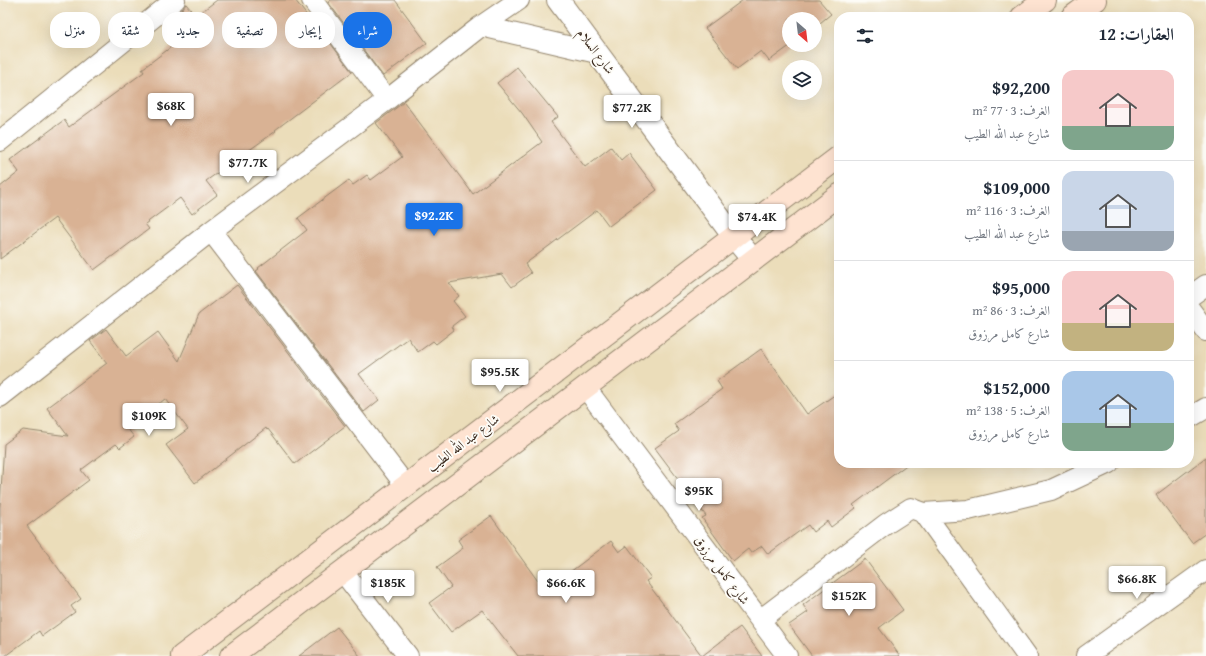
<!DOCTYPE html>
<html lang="ar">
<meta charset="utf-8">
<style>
:root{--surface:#fff;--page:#f6f6f7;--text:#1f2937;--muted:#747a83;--line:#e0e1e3;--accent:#1a73e8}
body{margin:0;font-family:"Gentium Book Plus",Amiri,serif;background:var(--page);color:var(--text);direction:rtl;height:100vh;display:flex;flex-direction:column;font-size:15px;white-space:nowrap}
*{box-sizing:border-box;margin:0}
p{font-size:13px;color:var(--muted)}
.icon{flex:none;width:22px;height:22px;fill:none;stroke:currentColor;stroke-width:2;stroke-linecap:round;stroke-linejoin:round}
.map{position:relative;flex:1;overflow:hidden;direction:ltr}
.sheet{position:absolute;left:834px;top:12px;width:360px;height:456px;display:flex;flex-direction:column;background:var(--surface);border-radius:16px;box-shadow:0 4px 16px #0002;direction:rtl}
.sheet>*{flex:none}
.top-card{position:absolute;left:12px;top:12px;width:380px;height:36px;direction:rtl;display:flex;gap:8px}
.needle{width:26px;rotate:152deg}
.buttons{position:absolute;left:782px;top:12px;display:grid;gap:8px}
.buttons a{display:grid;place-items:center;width:40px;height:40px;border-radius:50%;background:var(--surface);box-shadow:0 4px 16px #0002;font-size:20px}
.price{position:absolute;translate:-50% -34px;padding:0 9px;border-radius:4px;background:#fff;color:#222;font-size:13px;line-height:26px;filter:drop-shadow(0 1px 2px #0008)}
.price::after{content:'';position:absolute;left:50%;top:24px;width:12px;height:9px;margin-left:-6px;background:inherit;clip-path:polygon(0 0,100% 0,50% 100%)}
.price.selected{background:var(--accent);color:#fff}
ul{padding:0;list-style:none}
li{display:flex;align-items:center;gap:12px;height:100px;padding:0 20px}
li+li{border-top:1px solid var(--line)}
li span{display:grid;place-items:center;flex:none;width:112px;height:80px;border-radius:12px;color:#555}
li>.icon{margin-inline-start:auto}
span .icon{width:48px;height:48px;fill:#fffc;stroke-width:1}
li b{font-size:17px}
h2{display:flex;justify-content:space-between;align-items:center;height:48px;padding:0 20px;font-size:17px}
.tag{padding:0 14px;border-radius:16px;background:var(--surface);box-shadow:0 4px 16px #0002;font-size:14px;line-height:36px}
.tag.selected{background:var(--accent);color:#fff}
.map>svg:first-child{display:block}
.building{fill:#d9b294}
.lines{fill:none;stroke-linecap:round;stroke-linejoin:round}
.minor-casing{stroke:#93846c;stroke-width:22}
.tertiary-casing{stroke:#93846c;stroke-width:24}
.secondary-casing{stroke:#93846c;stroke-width:24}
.minor{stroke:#fff;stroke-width:20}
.tertiary{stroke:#fff;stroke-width:22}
.secondary{stroke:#fee3d1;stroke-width:22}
.labels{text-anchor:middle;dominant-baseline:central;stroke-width:3.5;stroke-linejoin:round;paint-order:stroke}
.street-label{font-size:13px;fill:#3b2a1e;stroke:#fdfcf7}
</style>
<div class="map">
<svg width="1206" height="656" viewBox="0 0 1206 656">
<rect width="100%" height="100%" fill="#fdfcf7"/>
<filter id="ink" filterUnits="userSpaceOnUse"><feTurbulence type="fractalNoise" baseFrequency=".025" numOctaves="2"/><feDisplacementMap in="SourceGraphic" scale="8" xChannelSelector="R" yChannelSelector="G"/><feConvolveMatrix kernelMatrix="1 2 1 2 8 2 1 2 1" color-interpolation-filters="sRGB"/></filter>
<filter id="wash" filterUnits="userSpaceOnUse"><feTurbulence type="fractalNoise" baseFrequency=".012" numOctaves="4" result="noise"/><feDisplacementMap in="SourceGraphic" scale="16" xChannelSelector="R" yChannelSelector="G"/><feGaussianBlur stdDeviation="0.9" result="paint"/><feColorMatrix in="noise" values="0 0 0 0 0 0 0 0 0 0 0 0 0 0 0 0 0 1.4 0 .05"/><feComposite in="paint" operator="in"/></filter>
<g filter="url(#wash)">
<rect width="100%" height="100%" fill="#ebddba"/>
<g id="blocks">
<path class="building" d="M217 0H295L308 17 310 16 352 72 275 130 276 131 206 181 217 195 192 214 180 198 145 224 149 229 94 270 55 218 0 259V187L19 172 10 160 64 120 69 127 144 72 142 69 187 35 173 17 182 9 186 4 196 16Z
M331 0H395L427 43 383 76 328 2Z
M743 0H819L831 14 815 27V19H789V45H791L769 61 761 51 737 69 705 28Z
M517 67 558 117 551 122 585 167 611 147 621 160 629 153 657 190 609 226 597 210 525 264 531 273 512 287 502 274 449 283 459 296 453 301 465 316 452 326 454 330 436 344 433 341 418 352 408 338 359 374 379 400 364 412 256 271 259 269 258 268 307 230 298 218 349 180 353 185 367 175 371 180 402 157 376 123 404 102 473 194 542 142 522 113 497 83Z
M237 285 345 426 295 464 268 429 267 430 266 428 195 483 166 445 188 429 165 399 127 428 134 437 120 448 116 444 81 470 89 480 27 526 81 599 71 606 75 612 42 636 39 631 5 656H0V506L4 444 23 430 68 436 47 408 107 363 90 341 106 329 126 356 158 332 179 361 199 314Z
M761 349 807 414 839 392V463H909L853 505 856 508 831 527 827 521 813 532 808 525 768 554 762 546 751 553 748 549 733 561 702 518 706 516 655 448 679 431 674 424 722 389 717 381Z
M1206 457V533L1192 543 1156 495Z
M491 516 545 591 611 541 619 552 627 546 651 578 646 581 702 656 740 627 762 656H518L482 610 451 632 429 603 451 587 437 567 463 548 458 540Z
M865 559 903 610 879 628 900 656H812L789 625 808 612 803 605Z
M337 627 360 656H299Z"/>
</g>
</g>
<g filter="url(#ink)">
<use href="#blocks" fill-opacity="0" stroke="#93846c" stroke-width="1"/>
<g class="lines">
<g class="minor-casing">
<path id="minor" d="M312 0 387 100
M481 26 597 53
M0 141 175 0
M211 231 406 486
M1189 297 1206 285
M1189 308 1206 331
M585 387 787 656
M0 397 211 231 387 100 481 26 519 0
M1189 418 1206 408
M924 513 968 510 1051 490 1109 463
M343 572 408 656
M760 620 886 524 911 508 924 513 1027 656
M1086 656 1206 570"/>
</g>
<g class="tertiary-casing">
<path id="tertiary" d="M558 0 734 237 753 260"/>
</g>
<g class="secondary-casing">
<path id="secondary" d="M1022 17 1045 0
M1072 17 1095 0
M182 656 839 157
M231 656 839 195"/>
</g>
<use href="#minor" class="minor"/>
<use href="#tertiary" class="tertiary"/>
<use href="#secondary" class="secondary"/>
</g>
</g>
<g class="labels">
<g class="street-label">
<text transform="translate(596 51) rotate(53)">شارع السلام</text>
<text transform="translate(463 443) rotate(-37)">شارع عبد الله الطيب</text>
<text transform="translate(722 570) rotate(53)">شارع كامل مرزوق</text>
</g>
</g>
</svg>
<div class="buttons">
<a><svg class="needle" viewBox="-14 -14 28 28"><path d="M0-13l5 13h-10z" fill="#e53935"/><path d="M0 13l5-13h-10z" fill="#747a83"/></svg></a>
<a><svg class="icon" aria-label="layers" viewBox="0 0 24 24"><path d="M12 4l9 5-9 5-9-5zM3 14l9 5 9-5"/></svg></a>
</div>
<b class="price" style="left:171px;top:127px">$68K</b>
<b class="price" style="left:632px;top:129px">$77.2K</b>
<b class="price" style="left:248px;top:184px">$77.7K</b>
<b class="price selected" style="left:434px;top:237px">$92.2K</b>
<b class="price" style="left:757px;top:238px">$74.4K</b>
<b class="price" style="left:500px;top:393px">$95.5K</b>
<b class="price" style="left:149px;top:437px">$109K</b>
<b class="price" style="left:699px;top:512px">$95K</b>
<b class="price" style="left:1137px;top:600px">$66.8K</b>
<b class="price" style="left:388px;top:604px">$185K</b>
<b class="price" style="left:566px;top:604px">$66.6K</b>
<b class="price" style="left:849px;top:617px">$152K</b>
<div class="top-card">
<a class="tag selected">شراء</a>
<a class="tag">إيجار</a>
<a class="tag">تصفية</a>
<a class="tag">جديد</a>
<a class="tag">شقة</a>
<a class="tag">منزل</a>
</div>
<section class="sheet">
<h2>العقارات: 12<svg class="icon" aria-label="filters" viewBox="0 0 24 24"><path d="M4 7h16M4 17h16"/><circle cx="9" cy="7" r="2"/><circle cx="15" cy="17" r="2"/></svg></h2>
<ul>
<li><span style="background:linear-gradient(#f6c9c9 70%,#7fa58c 0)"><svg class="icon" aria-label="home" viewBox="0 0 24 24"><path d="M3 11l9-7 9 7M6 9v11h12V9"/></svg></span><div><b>$92,200</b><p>الغرف: 3 · 77 m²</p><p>شارع عبد الله الطيب</p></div></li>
<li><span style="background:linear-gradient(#c9d6e8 75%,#9aa5b1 0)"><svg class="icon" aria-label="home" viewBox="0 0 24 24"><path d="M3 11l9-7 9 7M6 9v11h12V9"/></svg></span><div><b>$109,000</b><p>الغرف: 3 · 116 m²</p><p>شارع عبد الله الطيب</p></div></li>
<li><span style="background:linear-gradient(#f6c9c9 65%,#c2b280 0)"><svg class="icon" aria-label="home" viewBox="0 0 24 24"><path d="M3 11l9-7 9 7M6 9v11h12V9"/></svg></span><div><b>$95,000</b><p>الغرف: 3 · 86 m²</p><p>شارع كامل مرزوق</p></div></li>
<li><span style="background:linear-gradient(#a9c7e8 65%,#7fa58c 0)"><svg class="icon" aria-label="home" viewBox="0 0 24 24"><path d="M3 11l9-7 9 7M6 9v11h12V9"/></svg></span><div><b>$152,000</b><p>الغرف: 5 · 138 m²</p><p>شارع كامل مرزوق</p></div></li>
</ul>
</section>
</div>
